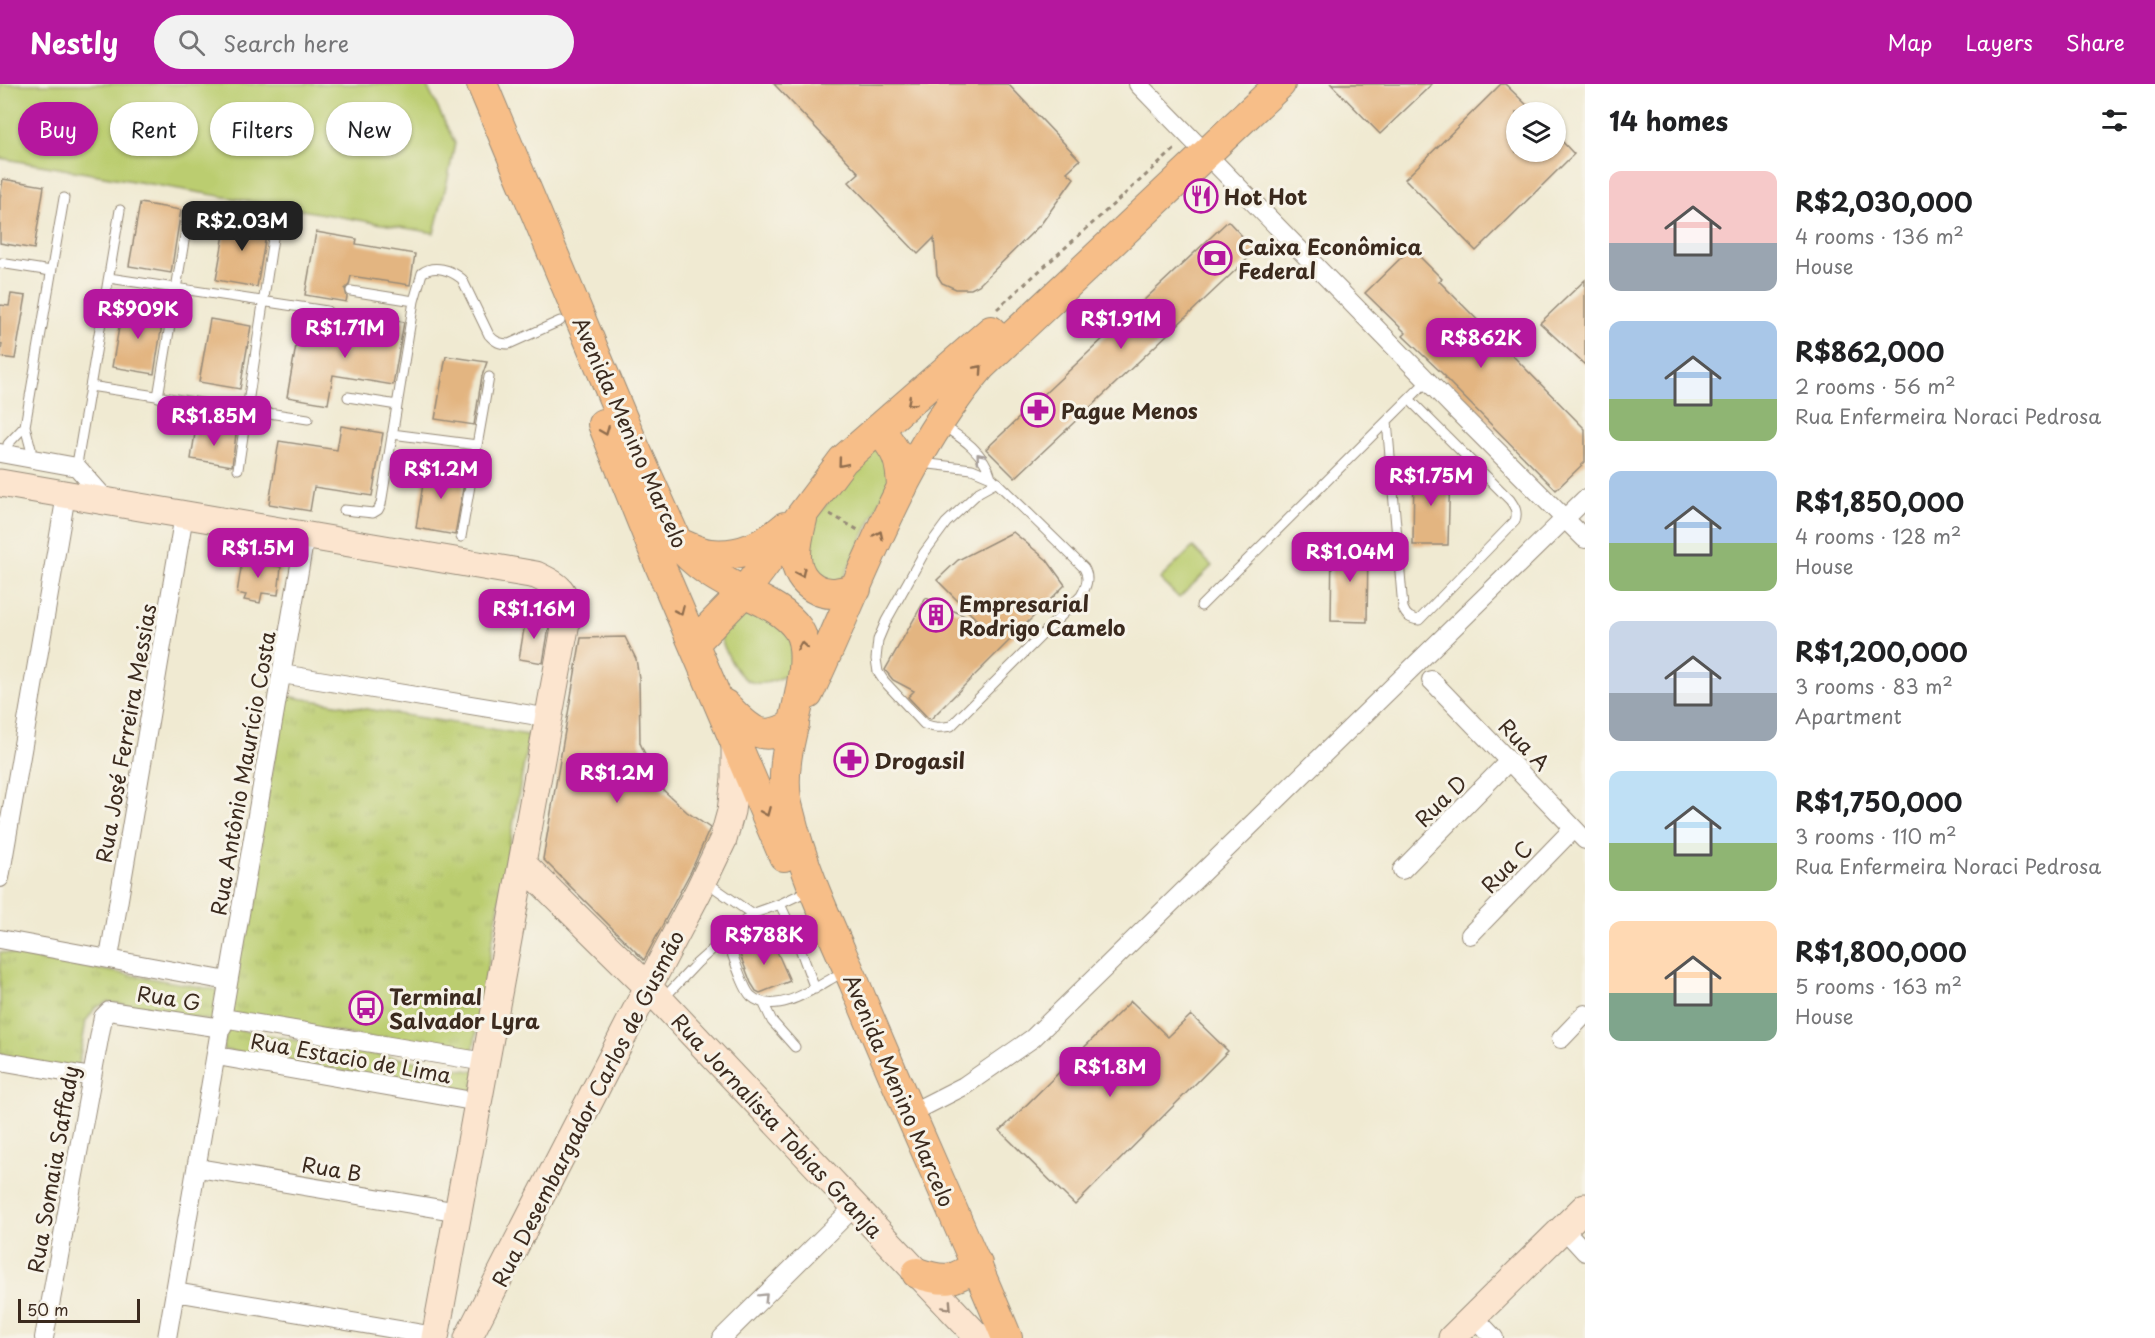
<!DOCTYPE html>
<meta charset="utf-8">
<style>
:root{--surface:#fff;--page:#f2f2f2;--text:#202124;--muted:#757577;--accent:#b5179e}
body{margin:0;font-family:"Playpen Sans",sans-serif;background:var(--page);color:var(--text);height:100vh;display:flex;flex-direction:column;font-size:22px;white-space:nowrap}
*{box-sizing:border-box;margin:0}
p{font-size:20px;color:var(--muted)}
.icon{flex:none;width:33px;height:33px;fill:none;stroke:currentColor;stroke-width:2;stroke-linecap:round;stroke-linejoin:round}
.map{position:relative;flex:1;overflow:hidden}
.details{display:flex;flex-direction:column;background:var(--surface);width:570px}
.details>*{flex:none}
.banner{position:absolute;left:18px;top:18px;width:570px;height:54px;display:flex;gap:12px}
.fabs{position:absolute;left:1506px;top:18px;display:grid;gap:12px}
.fabs a{display:grid;place-items:center;width:60px;height:60px;border-radius:50%;background:var(--surface);box-shadow:0 2px 4px #0004;font-size:30px}
.scale{position:absolute;left:18px;bottom:15px;width:122px;box-sizing:border-box;padding-left:6px;border:3px solid #3b2a1e;border-top:0;font-size:16px;line-height:21px;white-space:nowrap;color:#3b2a1e;-webkit-text-stroke:4px #f7f3e8;paint-order:stroke}
.price{position:absolute;translate:-50% -51px;padding:0 14px;border-radius:12px;background:var(--accent);color:#fff;font-size:20px;line-height:39px;filter:drop-shadow(0 2px 3px #0008)}
.price::after{content:'';position:absolute;left:50%;top:36px;width:18px;height:14px;margin-left:-9px;background:inherit;clip-path:polygon(0 0,100% 0,50% 100%)}
.price.on{background:#222;color:#fff}
ul{padding:0;list-style:none}
li{display:flex;align-items:center;gap:18px;height:150px;padding:0 24px}
li span{display:grid;place-items:center;flex:none;width:168px;height:120px;border-radius:12px;color:#555}
li>.icon{margin-inline-start:auto}
span .icon{width:72px;height:72px;fill:#fffc;stroke-width:1}
li b{font-size:26px}
h2{display:flex;justify-content:space-between;align-items:center;height:72px;padding:0 24px;font-size:26px}
.chip{padding:0 21px;border-radius:27px;background:var(--surface);box-shadow:0 2px 4px #0004;font-size:21px;line-height:54px}
.chip.on{background:var(--accent);color:#fff}
header{display:flex;align-items:center;gap:36px;box-sizing:border-box;height:84px;padding:0 30px;background:var(--accent);color:#fff}
header strong{font-size:28px}
nav{display:flex;gap:33px;margin-inline-start:auto;font-size:21px}
.search{width:420px;height:54px;background:var(--page);display:flex;align-items:center;gap:15px;box-sizing:border-box;padding:0 21px;border-radius:33px;color:var(--muted);font-size:22px}
main{display:flex;flex:1;min-height:0}
.map>svg:first-child{display:block}
.green{fill:#bbcd70;stroke:#7b7c47;stroke-width:1.5}
.park{fill:url(#park-tufts);stroke:#7b7c47;stroke-width:1.5}
.building{fill:#e3b581}
.lines{fill:none;stroke-linecap:round;stroke-linejoin:round}
.lane-casing{stroke:#968a78;stroke-width:11}
.street-casing{stroke:#968a78;stroke-width:20}
.secondary-casing{stroke:#968a78;stroke-width:29}
.primary-casing{stroke:#968a78;stroke-width:32}
.path{stroke:#968a78;stroke-width:3;stroke-dasharray:4.5 4.5;stroke-linecap:butt}
.lane{stroke:#fff;stroke-width:9}
.street{stroke:#fff;stroke-width:18}
.secondary{stroke:#fce5cf;stroke-width:27}
.primary{stroke:#f7be88;stroke-width:30}
.oneway{stroke:#906d4e}
.oneway2{stroke:#a79f9a}
.oneway3{stroke:#9c8876}
.labels{text-anchor:middle;dominant-baseline:central;stroke-width:6;stroke-linejoin:round;paint-order:stroke}
.poi-label{font-size:21px;font-weight:bold;fill:#3b2a1e;stroke:#f7f3e8;text-anchor:start}
.street-label{font-size:21px;fill:#3b2a1e;stroke:#f7f3e8}
</style>
<header>
<strong>Nestly</strong>
<div class="search"><svg class="icon" aria-label="search" viewBox="0 0 24 24"><circle cx="10" cy="10" r="6"/><path d="M15 15l6 6"/></svg>Search here</div>
<nav><a>Map</a><a>Layers</a><a>Share</a></nav>
</header>
<main>
<div class="map">
<svg width="1585" height="1254" viewBox="0 0 1585 1254">
<defs>
<pattern id="park-tufts" width="24" height="20" patternUnits="userSpaceOnUse" patternTransform="scale(1.5)"><rect width="24" height="20" fill="#bbcd70"/><path d="M3 7l-1-3M5 7V3M7 7l1-3M15 17l-1-3M17 17v-4M19 17l1-3" fill="none" stroke="#a2b061"/></pattern>
</defs>
<rect width="100%" height="100%" fill="#f7f3e8"/>
<filter id="ink" filterUnits="userSpaceOnUse"><feTurbulence type="fractalNoise" baseFrequency=".0167" numOctaves="2"/><feDisplacementMap in="SourceGraphic" scale="12" xChannelSelector="R" yChannelSelector="G"/><feConvolveMatrix kernelMatrix="1 2 1 2 8 2 1 2 1" color-interpolation-filters="sRGB"/></filter>
<filter id="wash" filterUnits="userSpaceOnUse"><feTurbulence type="fractalNoise" baseFrequency=".008" numOctaves="4" result="noise"/><feDisplacementMap in="SourceGraphic" scale="24" xChannelSelector="R" yChannelSelector="G"/><feGaussianBlur stdDeviation="1.35" result="paint"/><feColorMatrix in="noise" values="0 0 0 0 0 0 0 0 0 0 0 0 0 0 0 0 0 1.4 0 .05"/><feComposite in="paint" operator="in"/></filter>
<g filter="url(#wash)">
<rect width="100%" height="100%" fill="#f0ead2"/>
<path class="green" d="M0 0H426L455 59 448 94 434 149 0 74Z
M873 360 894 388 843 495 825 504 805 490 808 444Z
M1193 463 1212 482 1179 514 1160 495Z
M741 531H760L780 540 792 557 791 588C744 618 733 584 717 546Z"/>
<path class="park" d="M286 612 529 651 472 973 226 928Z
M0 868 218 906 213 937 108 918 95 924 86 937 77 989 0 976Z
M227 944 477 988 473 1010 223 966Z"/>
<g id="blocks">
<path class="building" d="M774 0H1008L1080 76 1067 88 1074 94 1041 140 979 201 971 205H956L942 199 937 191 934 154 918 170 849 98 859 89Z
M1331 0H1432L1380 50Z
M1501 0H1505L1534 28H1516V68H1556V51L1574 70 1476 167 1405 95Z
M3 95 44 102 34 165 0 159V115Z
M140 119 181 126 171 189 129 182Z
M227 133 268 140 257 203 216 196Z
M1228 137 1256 167 1015 394 986 365Z
M316 148 357 155 356 160 415 170 410 201 351 192 349 201 345 205 347 213 346 218 305 211Z
M1411 164 1442 195 1439 197 1585 345V378L1556 406 1445 294 1446 293 1403 252 1406 249 1365 209Z
M1585 196V281L1540 239Z
M11 210 26 212 15 275 0 273 2 260H0V221L9 222Z
M123 221 164 228 154 290 112 283Z
M362 232 404 238 393 301 333 291 328 320 287 313 298 250 358 259Z
M210 235 251 242 240 305 199 298Z
M446 272 487 278 482 292 474 341 435 335Z
M341 342 383 349 372 412 314 403 310 427 269 420 279 357 337 366Z
M196 343 236 350 232 382 191 375Z
M426 381 466 388 455 451 416 444Z
M1414 384 1450 385 1448 461H1413Z
M1013 448 1047 476 1065 501 931 635 928 634 908 613 914 607 893 596 885 586 926 514 980 539 937 496 958 476Z
M1332 460 1368 461 1367 538 1331 537Z
M243 472 266 476 265 480 281 483 278 511 262 509 260 519 244 516 246 511 237 509Z
M526 533 550 537 543 579 519 575Z
M625 553 636 575 639 594 640 659 660 703 687 728 710 744 691 787 644 876 543 775 581 554Z
M771 854 790 897 760 909 756 907 751 899 739 868Z
M1131 917 1168 953 1191 931 1228 967 1075 1121 1000 1047Z"/>
</g>
</g>
<g filter="url(#ink)">
<use href="#blocks" fill-opacity="0" stroke="#968a78" stroke-width="1.5"/>
<g class="lines">
<g class="lane-casing">
<path id="lane" d="M0 179 51 187
M109 194 327 227
M351 207 414 217
M90 302 308 335
M158 313 187 139
M348 313 397 321
M1387 337 1403 524C1406 532 1410 535 1419 536L1515 437C1518 428 1515 423 1510 416L1409 315
M392 350 477 361
M8 360 25 342
M31 365 25 342 64 114
M78 374 120 126
M921 379 972 385 991 393C984 368 962 354 942 341
M238 385 273 154
M991 393C1022 423 1053 453 1084 484 1090 494 1086 503 1081 512L951 642C940 644 934 644 924 640L884 597 878 588 876 575 878 556 886 537 924 469 946 439 979 408 997 398
M344 426 373 429 378 426 381 420 414 217 422 189C434 180 451 186 462 195L489 251C495 258 500 260 509 260L560 237
M461 453 489 293
M1201 522 1427 297
M705 797 752 830
M780 820 798 859 815 905
M726 853C731 865 743 905 751 912 775 933 815 904 836 892
M662 916 697 879 752 830 780 820 801 810
M763 918 772 937 795 963"/>
</g>
<g class="street-casing">
<path id="street" d="M1138 0 1456 326 1585 455
M0 369 77 383 108 418
M282 590 550 634
M1431 596 1585 756
M1402 786 1509 677
M0 794 66 411
M1470 851 1573 745
M0 855 228 897
M109 874 184 431
M223 934 485 978
M1561 955 1585 930
M217 972 478 1018
M0 977 92 993
M909 1030 964 1002 1033 954 1585 415
M198 1084 459 1128
M1563 1144 1585 1168
M175 1208 435 1252
M1474 1233 1494 1254
M44 1254 103 933 109 927 222 944
M167 1254 305 452
M722 1254 855 1122"/>
</g>
<g class="secondary-casing">
<path id="secondary" d="M0 399 536 491C559 502 567 506 567 533L435 1254
M523 780 648 903 979 1254
M468 1254 648 903 698 808 723 756 731 727 735 695V659
M1452 1254 1585 1123"/>
</g>
<g class="primary-casing">
<path id="primary" d="M482 0 632 358 677 458C695 483 723 497 750 511 767 519 787 529 798 545 817 574 789 644 786 678 784 695 784 712 789 728 803 787 830 843 854 898 903 1018 958 1135 1007 1254
M603 340 659 479 784 772
M879 345C897 368 901 374 902 404
M802 435C796 460 788 488 814 504 819 507 826 509 832 509 840 509 848 506 856 505
M683 461C691 464 701 469 710 470 738 473 764 462 785 443
M695 558 744 508 843 376 991 247
M808 610C861 499 900 377 981 282L1280 0
M725 621C748 645 761 661 794 640
M917 1189C944 1198 954 1198 977 1180"/>
</g>
<path class="path" d="M997 225 1175 65
M830 430 858 446"/>
<use href="#lane" class="lane"/>
<use href="#street" class="street"/>
<use href="#secondary" class="secondary"/>
<use href="#primary" class="primary"/>
</g>
<defs><path id="oneway-chevron" d="M-2-3.5L2.5 0L-2 3.5" fill="none" stroke-width="1.6" stroke-linecap="round" stroke-linejoin="round" transform="scale(1.5)"/></defs>
<g class="oneway">
<use href="#oneway-chevron" transform="translate(979 285) rotate(-48)"/>
<use href="#oneway-chevron" transform="translate(911 318) rotate(140)"/>
<use href="#oneway-chevron" transform="translate(605 347) rotate(68)"/>
<use href="#oneway-chevron" transform="translate(842 379) rotate(130)"/>
<use href="#oneway-chevron" transform="translate(879 451) rotate(-65)"/>
<use href="#oneway-chevron" transform="translate(801 489) rotate(65)"/>
<use href="#oneway-chevron" transform="translate(680 527) rotate(66)"/>
<use href="#oneway-chevron" transform="translate(802 562) rotate(-100)"/>
<use href="#oneway-chevron" transform="translate(766 728) rotate(67)"/>
</g>
<g class="oneway2">
<use href="#oneway-chevron" transform="translate(980 373) rotate(-130)"/>
<use href="#oneway-chevron" transform="translate(764 1213) rotate(-45)"/>
</g>
<use class="oneway3" href="#oneway-chevron" transform="translate(948 1222) rotate(47)"/>
</g>
<defs>
<g id="restaurant-ring" transform="scale(1.725)"><circle r="9.5" fill="#f7f3e8" stroke="#b5179e" stroke-width="1.5"/><path d="M-5-6h1v4h1v-4h1v4h1v-4h1v5L-1.5 .5V6h-2V.5L-5-1ZM5-6V6H3V1.5H1.5Q1.5-4 5-6Z" fill="#b5179e"/></g>
<g id="bank-ring" transform="scale(1.725)"><circle r="9.5" fill="#f7f3e8" stroke="#b5179e" stroke-width="1.5"/><path d="M-6-4H6V4H-6ZM0-2.3a2.3 2.3 0 1 0 0 4.6a2.3 2.3 0 1 0 0-4.6Z" fill="#b5179e"/></g>
<g id="pharmacy-ring" transform="scale(1.725)"><circle r="9.5" fill="#f7f3e8" stroke="#b5179e" stroke-width="1.5"/><path d="M-2-6h4v4h4v4h-4v4h-4v-4h-4v-4h4Z" fill="#b5179e"/></g>
<g id="building-ring" transform="scale(1.725)"><circle r="9.5" fill="#f7f3e8" stroke="#b5179e" stroke-width="1.5"/><path d="M-4-6H4V6H1V3H-1V6H-4ZM-2.5-4.3h1.7v1.8h-1.7ZM.8-4.3h1.7v1.8H.8ZM-2.5-1h1.7V.8h-1.7ZM.8-1h1.7V.8H.8Z" fill="#b5179e"/></g>
<g id="bus-ring" transform="scale(1.725)"><circle r="9.5" fill="#f7f3e8" stroke="#b5179e" stroke-width="1.5"/><path d="M-5-6H5V4H4V6H2V4H-2V6H-4V4H-5ZM-3.5-4V0h7V-4ZM-3.5 1.2v1.5H-2V1.2ZM2 1.2v1.5H3.5V1.2Z" fill="#b5179e"/></g>
</defs>
<g fill-rule="evenodd">
<use href="#restaurant-ring" x="1201" y="112"/>
<use href="#bank-ring" x="1215" y="174"/>
<use href="#pharmacy-ring" x="1038" y="326"/>
<use href="#building-ring" x="936" y="531"/>
<use href="#pharmacy-ring" x="851" y="676"/>
<use href="#bus-ring" x="366" y="924"/>
</g>
<g class="labels">
<g class="poi-label">
<text x="1224" y="112">Hot Hot</text>
<text x="1238" y="162">Caixa Econômica<tspan x="1238" dy="24">Federal</tspan></text>
<text x="1061" y="326">Pague Menos</text>
<text x="959" y="519">Empresarial<tspan x="959" dy="24">Rodrigo Camelo</tspan></text>
<text x="874" y="676">Drogasil</text>
<text x="389" y="912">Terminal<tspan x="389" dy="24">Salvador Lyra</tspan></text>
</g>
<g class="street-label">
<text transform="translate(631 348) rotate(66)">Avenida Menino Marcelo</text>
<text transform="translate(125 649) rotate(-80)">Rua José Ferreira Messias</text>
<text transform="translate(1525 660) rotate(46)">Rua A</text>
<text transform="translate(242 689) rotate(-80)">Rua Antônio Maurício Costa</text>
<text transform="translate(1440 716) rotate(-45)">Rua D</text>
<text transform="translate(1506 782) rotate(-46)">Rua C</text>
<text transform="translate(169 913) rotate(9)">Rua G</text>
<text transform="translate(351 973) rotate(10)">Rua Estacio de Lima</text>
<text transform="translate(900 1006) rotate(67)">Avenida Menino Marcelo</text>
<text transform="translate(587 1024) rotate(-63)">Rua Desembargador Carlos de Gusmão</text>
<text transform="translate(778 1041) rotate(47)">Rua Jornalista Tobias Granja</text>
<text transform="translate(332 1084) rotate(10)">Rua B</text>
<text transform="translate(52 1085) rotate(-80)">Rua Somaia Saffady</text>
</g>
</g>
</svg>
<div class="fabs">
<a><svg class="icon" aria-label="layers" viewBox="0 0 24 24"><path d="M12 4l9 5-9 5-9-5zM3 14l9 5 9-5"/></svg></a>
</div>
<div class="scale">50 m</div>
<b class="price on" style="left:242px;top:168px">R$2.03M</b>
<b class="price" style="left:138px;top:256px">R$909K</b>
<b class="price" style="left:1121px;top:266px">R$1.91M</b>
<b class="price" style="left:345px;top:275px">R$1.71M</b>
<b class="price" style="left:1481px;top:285px">R$862K</b>
<b class="price" style="left:214px;top:363px">R$1.85M</b>
<b class="price" style="left:441px;top:416px">R$1.2M</b>
<b class="price" style="left:1431px;top:423px">R$1.75M</b>
<b class="price" style="left:258px;top:495px">R$1.5M</b>
<b class="price" style="left:1350px;top:499px">R$1.04M</b>
<b class="price" style="left:534px;top:556px">R$1.16M</b>
<b class="price" style="left:617px;top:720px">R$1.2M</b>
<b class="price" style="left:764px;top:882px">R$788K</b>
<b class="price" style="left:1110px;top:1014px">R$1.8M</b>
<div class="banner">
<a class="chip on">Buy</a>
<a class="chip">Rent</a>
<a class="chip">Filters</a>
<a class="chip">New</a>
</div>
</div>
<section class="details">
<h2>14 homes<svg class="icon" aria-label="filters" viewBox="0 0 24 24"><path d="M4 7h16M4 17h16"/><circle cx="9" cy="7" r="2"/><circle cx="15" cy="17" r="2"/></svg></h2>
<ul>
<li><span style="background:linear-gradient(#f6c9c9 60%,#9aa5b1 0)"><svg class="icon" aria-label="home" viewBox="0 0 24 24"><path d="M3 11l9-7 9 7M6 9v11h12V9"/></svg></span><div><b>R$2,030,000</b><p>4 rooms · 136 m²</p><p>House</p></div></li>
<li><span style="background:linear-gradient(#a9c7e8 65%,#8fb573 0)"><svg class="icon" aria-label="home" viewBox="0 0 24 24"><path d="M3 11l9-7 9 7M6 9v11h12V9"/></svg></span><div><b>R$862,000</b><p>2 rooms · 56 m²</p><p>Rua Enfermeira Noraci Pedrosa</p></div></li>
<li><span style="background:linear-gradient(#a9c7e8 60%,#8fb573 0)"><svg class="icon" aria-label="home" viewBox="0 0 24 24"><path d="M3 11l9-7 9 7M6 9v11h12V9"/></svg></span><div><b>R$1,850,000</b><p>4 rooms · 128 m²</p><p>House</p></div></li>
<li><span style="background:linear-gradient(#c9d6e8 60%,#9aa5b1 0)"><svg class="icon" aria-label="home" viewBox="0 0 24 24"><path d="M3 11l9-7 9 7M6 9v11h12V9"/></svg></span><div><b>R$1,200,000</b><p>3 rooms · 83 m²</p><p>Apartment</p></div></li>
<li><span style="background:linear-gradient(#bfe0f5 60%,#8fb573 0)"><svg class="icon" aria-label="home" viewBox="0 0 24 24"><path d="M3 11l9-7 9 7M6 9v11h12V9"/></svg></span><div><b>R$1,750,000</b><p>3 rooms · 110 m²</p><p>Rua Enfermeira Noraci Pedrosa</p></div></li>
<li><span style="background:linear-gradient(#ffd9b3 60%,#7fa58c 0)"><svg class="icon" aria-label="home" viewBox="0 0 24 24"><path d="M3 11l9-7 9 7M6 9v11h12V9"/></svg></span><div><b>R$1,800,000</b><p>5 rooms · 163 m²</p><p>House</p></div></li>
</ul>
</section>
</main>
